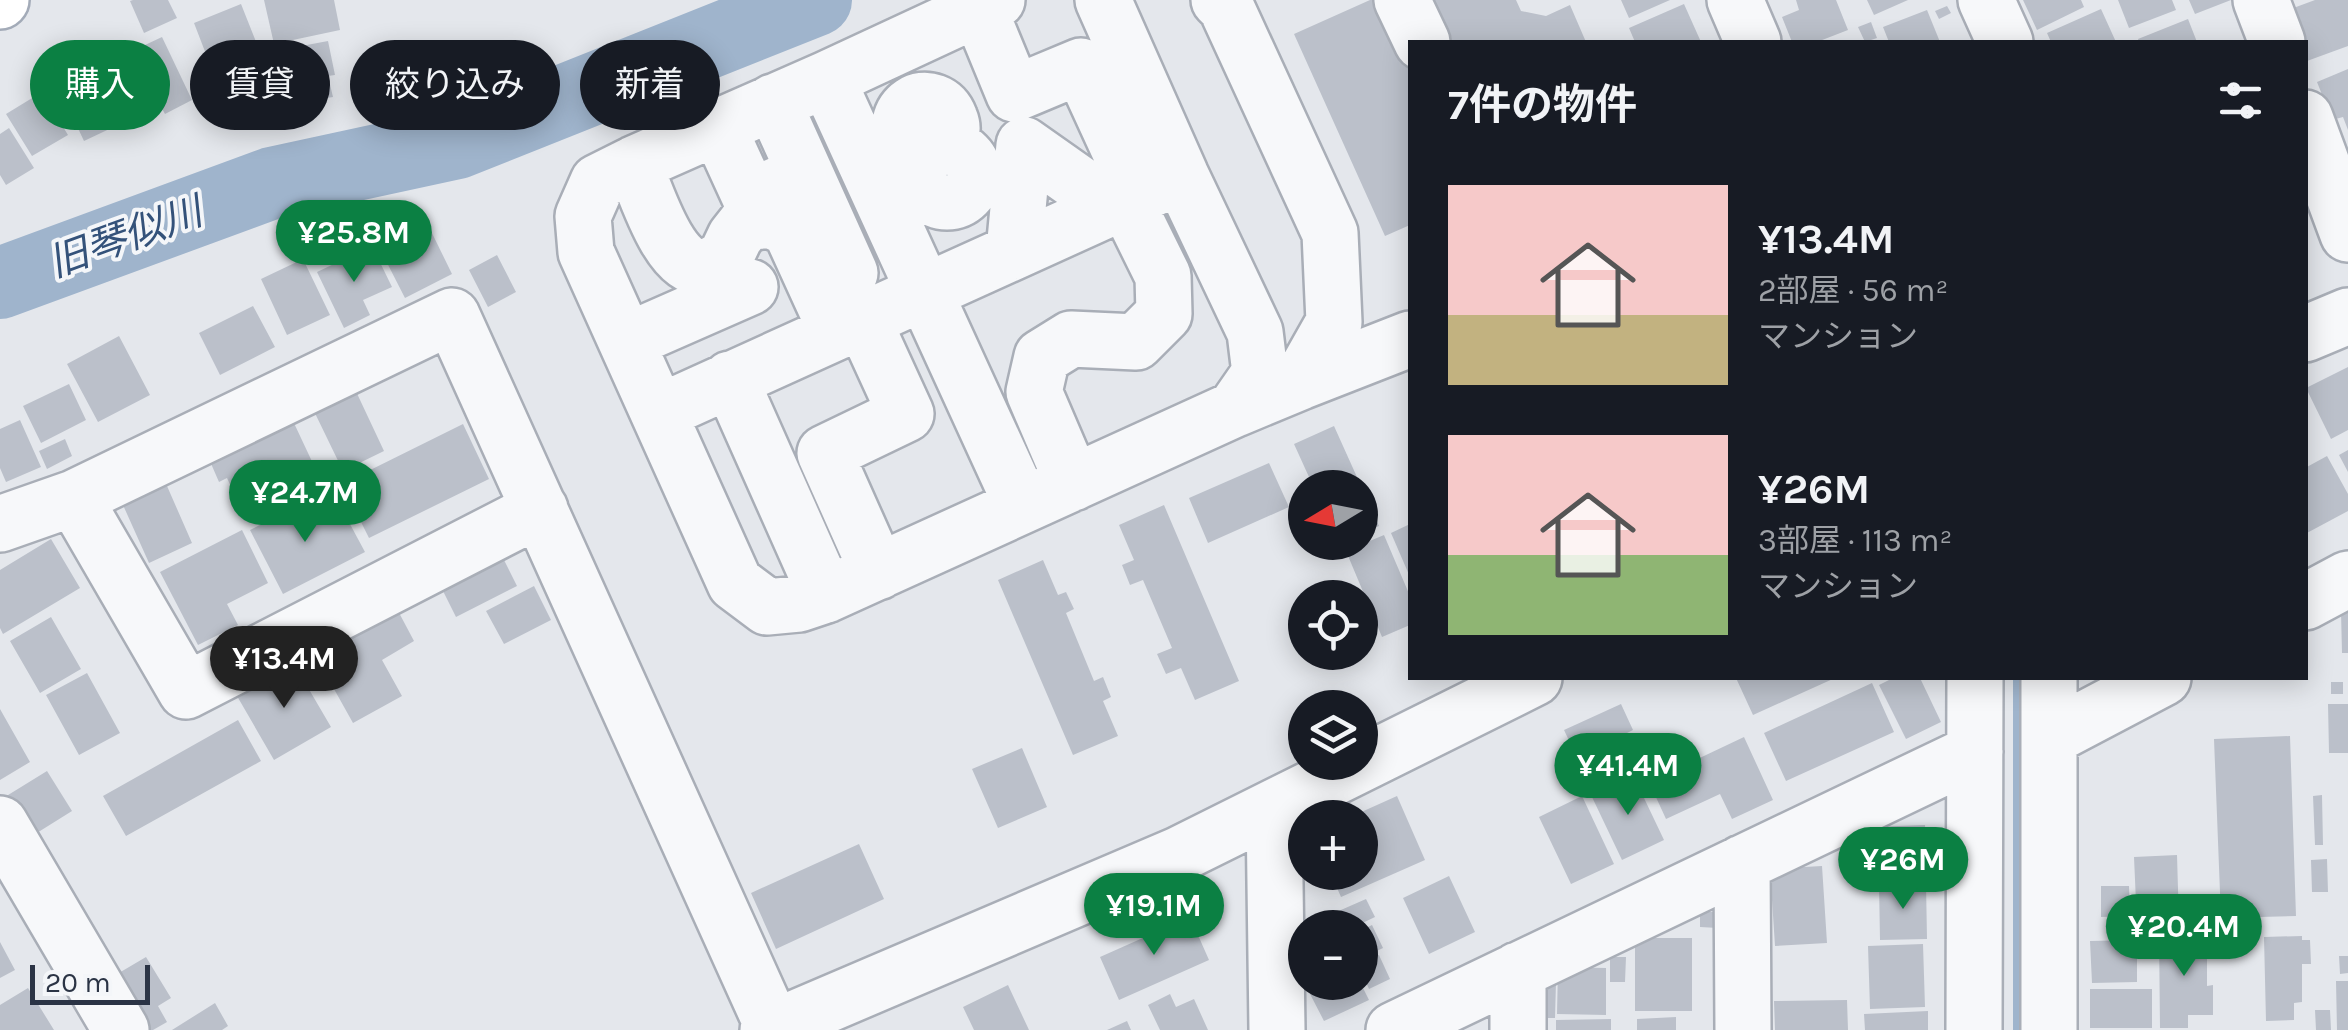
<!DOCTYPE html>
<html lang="ja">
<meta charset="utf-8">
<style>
:root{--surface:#171b24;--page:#242831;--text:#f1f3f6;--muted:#9ea1a6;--accent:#0b8043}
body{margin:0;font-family:Karla,"Noto Sans JP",sans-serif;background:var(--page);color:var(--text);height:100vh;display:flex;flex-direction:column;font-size:38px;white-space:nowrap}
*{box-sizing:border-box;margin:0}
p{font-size:32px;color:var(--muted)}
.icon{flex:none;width:55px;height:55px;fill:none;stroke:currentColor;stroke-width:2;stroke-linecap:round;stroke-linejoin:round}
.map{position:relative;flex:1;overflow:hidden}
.side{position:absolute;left:1408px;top:40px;width:900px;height:640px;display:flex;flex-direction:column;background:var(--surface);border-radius:0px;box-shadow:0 5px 25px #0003}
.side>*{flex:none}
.hud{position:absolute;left:30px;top:40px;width:950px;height:90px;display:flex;gap:20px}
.needle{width:65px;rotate:260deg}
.fabs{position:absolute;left:1288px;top:470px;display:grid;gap:20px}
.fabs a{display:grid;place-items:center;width:90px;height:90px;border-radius:50%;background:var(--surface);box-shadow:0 5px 25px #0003;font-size:50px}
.scale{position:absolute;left:30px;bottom:25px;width:120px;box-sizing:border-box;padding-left:10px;border:5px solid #2b3445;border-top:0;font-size:28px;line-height:35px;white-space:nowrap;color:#2b3445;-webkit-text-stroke:8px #f4f6f9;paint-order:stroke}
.price{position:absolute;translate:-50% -85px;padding:0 22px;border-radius:35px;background:var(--accent);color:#fff;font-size:32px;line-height:65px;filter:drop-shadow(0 2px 5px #0008)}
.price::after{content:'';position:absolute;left:50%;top:60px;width:30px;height:22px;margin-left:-15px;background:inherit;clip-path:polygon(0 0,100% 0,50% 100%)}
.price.active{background:#222;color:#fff}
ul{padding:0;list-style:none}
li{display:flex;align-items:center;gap:30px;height:250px;padding:0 40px}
li span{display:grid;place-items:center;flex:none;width:280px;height:200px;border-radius:0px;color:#555}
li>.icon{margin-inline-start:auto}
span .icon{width:120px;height:120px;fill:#fffc;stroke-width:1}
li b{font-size:42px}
h2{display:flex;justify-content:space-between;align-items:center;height:120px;padding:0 40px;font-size:42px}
.chip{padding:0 35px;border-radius:45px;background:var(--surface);box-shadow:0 5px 25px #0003;font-size:35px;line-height:90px}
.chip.active{background:var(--accent);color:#fff}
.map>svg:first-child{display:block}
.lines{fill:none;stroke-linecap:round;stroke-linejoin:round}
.stream{stroke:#9fb4cc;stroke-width:12}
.river{stroke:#9fb4cc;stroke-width:72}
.building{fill:#bbc0ca}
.minor-casing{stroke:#a9aeb7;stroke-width:60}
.major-casing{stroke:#a3abb8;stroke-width:60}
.minor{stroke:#f7f8fa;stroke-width:55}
.major{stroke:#fff;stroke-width:55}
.labels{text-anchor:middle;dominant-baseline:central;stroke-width:8;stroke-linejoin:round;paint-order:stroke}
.water-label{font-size:40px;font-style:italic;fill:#34527a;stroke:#f4f6f9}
</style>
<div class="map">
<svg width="2348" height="1030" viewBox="0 0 2348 1030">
<rect width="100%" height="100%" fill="#e4e7ec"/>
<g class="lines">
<path class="stream" d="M2019 1030V678"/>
<path class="river" d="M0 283 272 183 457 143 816 0"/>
</g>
<path class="building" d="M133 0H168L177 18 144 33 130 1Z
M264 0H334L340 30 274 44Z
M1370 0H1516L1521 11 1546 16 1570 5 1586 42H1410V225L1385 236 1294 34Z
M1621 0H1670L1629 18Z
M1796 0H1836L1848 30 1817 42H1792L1782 17 1799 10Z
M1867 0H1908L1874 15Z
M2023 0H2081L2084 7 2037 30Z
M2118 0H2172L2176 10 2129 28Z
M2189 0H2231L2195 14Z
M2315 0H2348V46L2307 61 2305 42H2300L2288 10Z
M241 4 262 57 241 65 248 82 221 93 194 23Z
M1684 4 1701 42H1635L1629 28Z
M1947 6 1951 13 1939 19 1935 11Z
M2101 9 2116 42H2051L2047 33Z
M1927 10 1940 42H1889L1883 27Z
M2188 19 2197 42H2139L2138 39Z
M1871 22 1877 38 1865 42 1858 27Z
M162 37 192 100 165 114 160 105 84 141 58 86Z
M328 41 335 75 328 76 333 97 285 105 275 51Z
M2348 69V130L2343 117 2332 120 2317 82Z
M42 92 68 135 32 156 6 114Z
M9 128 34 168 6 185 0 175V134Z
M430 229 452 274 405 298 382 253Z
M372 246 392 287 363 300 370 315 344 328 317 272Z
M497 255 516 292 488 307 469 270Z
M303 259 330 315 287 335 261 279Z
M253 306 275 347 220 375 199 333Z
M119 336 150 395 98 422 67 364Z
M2348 367V430L2331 439 2306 388Z
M69 384 86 420 41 443 23 406Z
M353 385 384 451 343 471 311 405Z
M20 420 41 467 6 482 0 468V429Z
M293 421 316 470 240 506 227 478 219 482 209 459Z
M463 424 489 479 369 538 342 484Z
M1334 426 1379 526 1360 534V488H1314L1294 444Z
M65 439 72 456 47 469 39 451Z
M2348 450V472L2339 455Z
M2327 456 2348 494V511L2305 534V468Z
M1269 463 1289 507 1208 543 1189 498Z
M167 486 192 543 149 563 123 505Z
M308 500 321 525 344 513 365 552 283 594 250 530Z
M1164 505 1239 681 1195 700 1181 668 1166 674 1157 654 1172 648 1143 580 1130 585 1122 565 1134 560 1119 525Z
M1410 524V577L1391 533Z
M242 530 268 583 227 604 238 625 198 645 160 572Z
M1384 535 1410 596V625L1382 637 1346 551Z
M51 539 80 588 3 634 0 628V570Z
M502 556 517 586 456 617 441 587Z
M1043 560 1058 595 1066 592 1074 609 1066 613 1094 681 1103 677 1111 697 1103 701 1118 736 1073 755 998 580Z
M534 586 551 620 504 644 486 611Z
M397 609 414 641 382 660 402 696 353 723 315 655Z
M2348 610V653H2342L2341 611Z
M51 617 81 669 40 693 10 641Z
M293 662 331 727 274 760 237 696Z
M87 673 120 733 79 755 46 695Z
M1736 678H1835L1753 715Z
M1893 678H1920L1941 722 1906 739 1879 685Z
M2331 682H2343V694H2331Z
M1872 683 1894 732 1786 781 1764 733Z
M1621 704 1633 730 1623 735 1637 766 1591 787 1564 730Z
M2328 704H2348V753H2329Z
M0 709 30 762 0 780Z
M238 720 261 761 126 836 103 796Z
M2290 736 2296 916 2221 918 2214 739Z
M1744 737 1773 800 1732 819 1720 794 1666 819 1649 782Z
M1022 748 1047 807 998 828 972 769Z
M47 771 72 811 24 841 0 800Z
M1634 777 1664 840 1622 860 1592 797Z
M2322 795 2323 845H2315L2313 796Z
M1397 796 1425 860 1341 897 1330 872H1360V818H1348Z
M1582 796 1614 864 1571 884 1539 817Z
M1925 825 1927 878 1875 880 1873 827Z
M859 844 884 899 776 949 751 893Z
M2177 855 2179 923 2137 925 2134 857Z
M2327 859 2328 892H2312L2311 860Z
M1822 866 1827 943 1775 946 1770 869Z
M1449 876 1475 932 1429 954 1403 898Z
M1926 883 1927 939 1880 940 1879 884Z
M2101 886H2129L2130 916 2101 917Z
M1366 899 1375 917 1352 928H1330L1325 917Z
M1700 912H1718V928L1700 927Z
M1190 917 1209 960 1119 1000 1100 957Z
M1372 925 1383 948 1360 959V931Z
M2159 933H2207V986L2213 985V1015H2188V1028H2160Z
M2302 936V940H2310L2311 964H2302V1002L2294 1003V1020L2266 1021 2264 937Z
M1635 938H1692V1011H1635Z
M2137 940V982L2092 983 2090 941Z
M0 942 15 970 0 978Z
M1923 944 1925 1007 1870 1009 1868 946Z
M1379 955 1390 979 1369 989 1360 969V963Z
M2339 956H2348V973L2340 974Z
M146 957 171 998 158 1006 167 1022 153 1030H137L107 980Z
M1610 957H1626L1625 982H1610Z
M1558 967 1606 968V1015L1557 1014Z
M1543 981 1556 982 1555 1018H1542Z
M2336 981H2348V1030H2337Z
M1327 982H1360L1369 1000 1324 1021 1309 992Z
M1008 985 1029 1030H974L963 1007Z
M28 988 54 1030H0V1005Z
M2090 989H2152V1028H2090Z
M1170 994 1176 1007 1194 999 1208 1030H1160L1148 1005Z
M1847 1000 1848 1030H1775L1774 1001Z
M215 1003 228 1026 222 1030H172Z
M2315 1010H2330L2331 1030H2316Z
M1928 1011V1030H1865L1864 1014Z
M1676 1017V1030H1637V1019Z
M1611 1019V1030H1556V1020Z
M1127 1021 1131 1030H1107Z"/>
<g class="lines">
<g class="minor-casing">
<path id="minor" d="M997 0 827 79 634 164 598 182 583 216 586 252 735 583 767 607 799 604 826 595 1235 409 1260 373 1255 332 1181 176 1103 0
M1219 0 1226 7 1330 233 1334 322 1300 382 1235 409
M1402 0 1422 42
M1735 0 1753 42
M1986 0 2005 42
M2261 0 2277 42
M979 9 1014 94 1081 66 1140 195
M827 79 1022 505
M773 102 850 273
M2305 118 2348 234
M718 127 750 197 805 173
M920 175a27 27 0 1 1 54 0a27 27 0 1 1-54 0Z
M930 153C879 151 900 89 934 102 942 105 947 111 950 119 955 131 950 139 942 147
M634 164C645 189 669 271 703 267 709 267 719 261 725 258L735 237 746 223 770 220 790 229 837 332
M1014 251 1024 145 1112 207
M863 320 906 414 825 453 878 572
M2305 334 2348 316
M627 341 750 287
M730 379 826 595
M1300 382 1410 339
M660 412 1181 176
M1073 483 1034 392 1042 357 1071 339 1136 342 1164 314 1163 276 1126 201
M74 498 186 691 540 509
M0 524 74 498 452 316 773 1027
M2305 602 2348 579
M2049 678V1030
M2049 738 2163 678
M1274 809 1277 1030
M0 824 121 1030
M1742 863 1743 1030
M768 1030 1178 855 1534 678
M1394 1030 1975 752
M1518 1030V970
M1974 1030 1975 678"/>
</g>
<g class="major-casing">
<path id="major" d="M0 1 1 0"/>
</g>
<use href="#minor" class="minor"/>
<use href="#major" class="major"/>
</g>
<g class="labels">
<g class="water-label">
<text transform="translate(125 237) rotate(-20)">旧琴似川</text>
</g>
</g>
</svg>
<div class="fabs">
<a><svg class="needle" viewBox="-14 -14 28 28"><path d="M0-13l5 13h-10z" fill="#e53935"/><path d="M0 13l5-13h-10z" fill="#9ea1a6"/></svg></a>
<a><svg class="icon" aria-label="locate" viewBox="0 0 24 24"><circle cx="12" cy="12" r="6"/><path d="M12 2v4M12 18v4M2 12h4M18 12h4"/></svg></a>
<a><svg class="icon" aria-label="layers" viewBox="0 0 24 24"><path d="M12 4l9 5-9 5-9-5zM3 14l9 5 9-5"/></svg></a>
<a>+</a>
<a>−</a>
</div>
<div class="scale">20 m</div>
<b class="price" style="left:354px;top:285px">¥25.8M</b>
<b class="price" style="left:305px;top:545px">¥24.7M</b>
<b class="price active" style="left:284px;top:711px">¥13.4M</b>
<b class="price" style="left:1628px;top:818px">¥41.4M</b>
<b class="price" style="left:1903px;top:912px">¥26M</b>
<b class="price" style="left:1154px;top:958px">¥19.1M</b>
<b class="price" style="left:2184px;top:979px">¥20.4M</b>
<div class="hud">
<a class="chip active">購入</a>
<a class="chip">賃貸</a>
<a class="chip">絞り込み</a>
<a class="chip">新着</a>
</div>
<section class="side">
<h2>7件の物件<svg class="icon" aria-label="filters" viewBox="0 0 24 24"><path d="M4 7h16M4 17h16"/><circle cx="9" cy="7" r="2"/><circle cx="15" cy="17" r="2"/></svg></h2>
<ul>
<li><span style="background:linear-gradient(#f6c9c9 65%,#c2b280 0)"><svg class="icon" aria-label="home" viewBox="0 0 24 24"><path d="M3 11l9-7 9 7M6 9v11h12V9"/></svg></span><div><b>¥13.4M</b><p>2部屋 · 56 m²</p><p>マンション</p></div></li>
<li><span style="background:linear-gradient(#f6c9c9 60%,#8fb573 0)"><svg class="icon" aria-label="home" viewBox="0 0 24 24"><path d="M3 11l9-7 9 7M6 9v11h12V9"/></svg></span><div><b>¥26M</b><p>3部屋 · 113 m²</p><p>マンション</p></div></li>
</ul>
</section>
</div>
